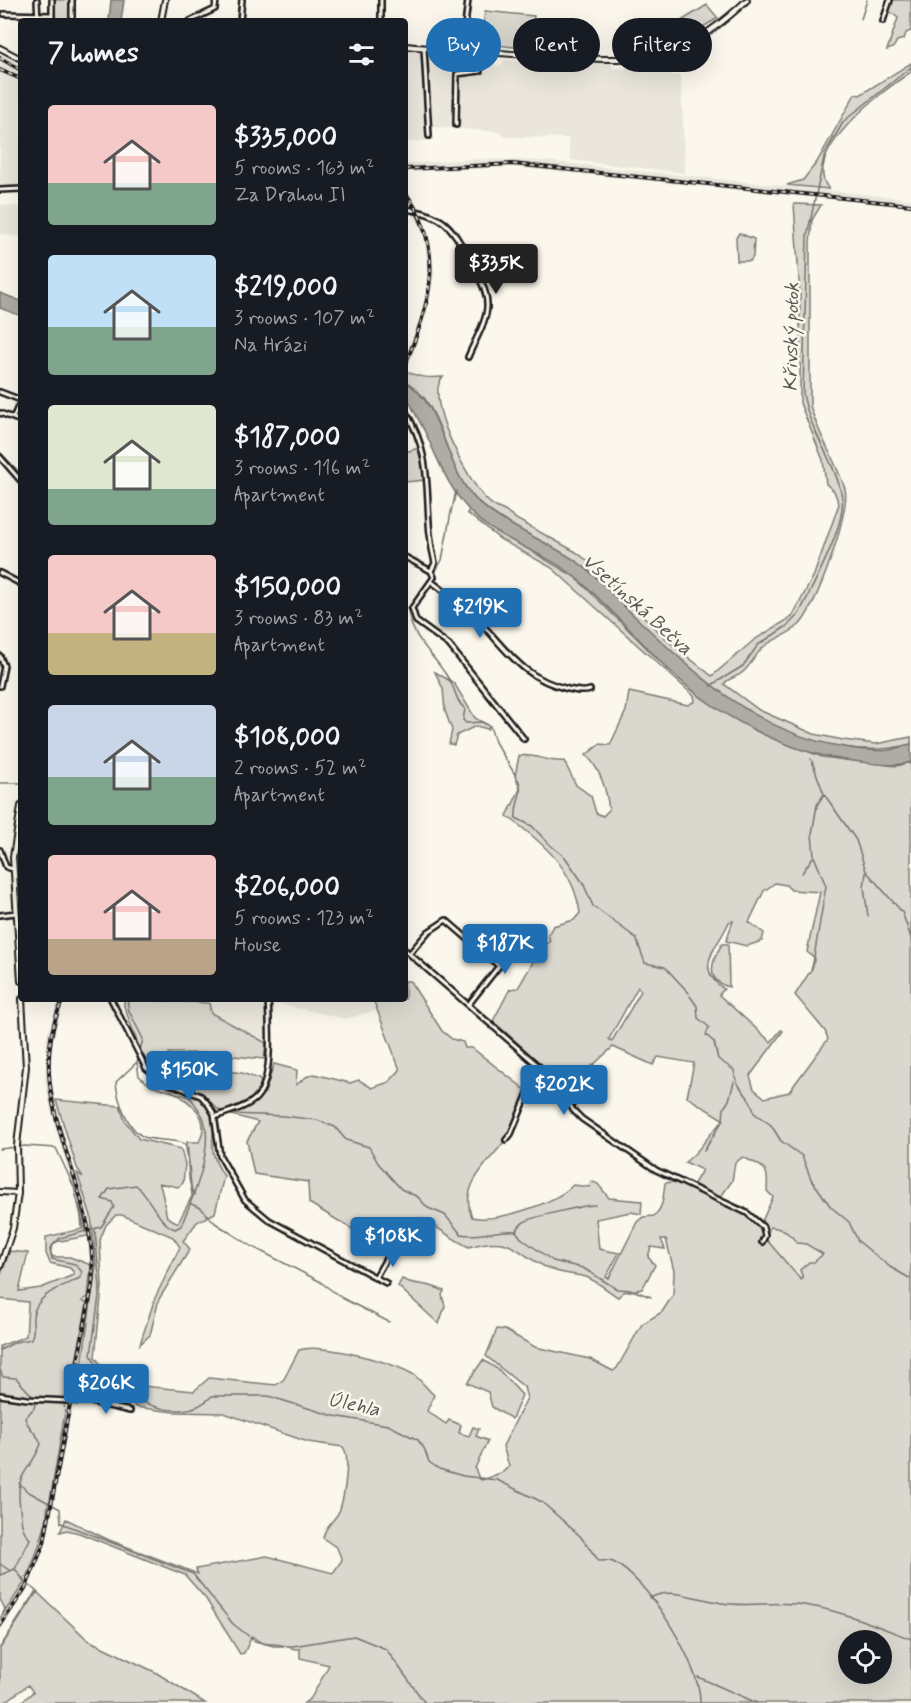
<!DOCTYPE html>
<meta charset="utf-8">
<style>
:root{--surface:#171b24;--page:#242831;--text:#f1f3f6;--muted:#9ea1a6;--accent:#1f6fb2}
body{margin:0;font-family:Mynerve,sans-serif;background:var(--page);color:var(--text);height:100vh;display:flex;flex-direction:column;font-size:22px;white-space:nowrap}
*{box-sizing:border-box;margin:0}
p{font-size:20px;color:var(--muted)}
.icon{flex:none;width:33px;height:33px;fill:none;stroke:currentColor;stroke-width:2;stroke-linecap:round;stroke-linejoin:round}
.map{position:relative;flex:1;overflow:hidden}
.details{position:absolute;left:18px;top:18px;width:390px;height:984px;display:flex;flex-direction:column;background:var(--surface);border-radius:6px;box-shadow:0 6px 24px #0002}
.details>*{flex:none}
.guide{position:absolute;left:426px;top:18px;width:394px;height:54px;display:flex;gap:12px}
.controls{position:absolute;left:838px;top:1630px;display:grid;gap:12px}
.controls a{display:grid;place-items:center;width:54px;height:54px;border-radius:50%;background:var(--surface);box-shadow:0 6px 24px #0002;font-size:30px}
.price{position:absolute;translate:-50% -51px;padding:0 14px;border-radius:6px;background:var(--accent);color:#fff;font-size:20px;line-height:39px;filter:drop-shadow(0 2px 3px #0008)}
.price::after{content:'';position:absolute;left:50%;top:36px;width:18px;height:14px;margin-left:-9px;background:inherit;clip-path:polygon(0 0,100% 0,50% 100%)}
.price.current{background:#222;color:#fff}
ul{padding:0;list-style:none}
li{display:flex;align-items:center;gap:18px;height:150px;padding:0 30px}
li span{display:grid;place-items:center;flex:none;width:168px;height:120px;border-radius:6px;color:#555}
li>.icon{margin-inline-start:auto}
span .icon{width:72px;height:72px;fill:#fffc;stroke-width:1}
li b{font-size:26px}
h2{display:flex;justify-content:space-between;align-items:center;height:72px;padding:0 30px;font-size:26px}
.pill{padding:0 21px;border-radius:27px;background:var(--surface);box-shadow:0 6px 24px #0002;font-size:21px;line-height:54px}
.pill.current{background:var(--accent);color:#fff}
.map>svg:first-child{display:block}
.built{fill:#eae6dc}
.green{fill:#dad7ce;stroke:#7b7a75;stroke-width:1.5;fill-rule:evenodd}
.water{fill:#afaca5;stroke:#74726e;stroke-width:1.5}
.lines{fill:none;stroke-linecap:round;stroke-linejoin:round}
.stream{stroke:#74726e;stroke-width:1.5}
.minor-casing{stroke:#1c1c1c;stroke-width:8}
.tertiary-casing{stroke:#1c1c1c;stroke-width:8}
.secondary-casing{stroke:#1c1c1c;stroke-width:8}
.minor{stroke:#fbf7ec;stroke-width:3}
.tertiary{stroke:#fbf7ec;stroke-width:4}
.secondary{stroke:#fbf7ec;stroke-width:4}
.rail-casing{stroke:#1c1c1c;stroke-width:4}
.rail{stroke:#fbf7ec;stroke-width:1.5;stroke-dasharray:4.5;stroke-linecap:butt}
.labels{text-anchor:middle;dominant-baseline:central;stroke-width:5;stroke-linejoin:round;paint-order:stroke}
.water-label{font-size:20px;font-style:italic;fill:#575653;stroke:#fbf7ec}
</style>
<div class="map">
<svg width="911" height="1703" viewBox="0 0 911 1703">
<rect width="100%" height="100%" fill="#fbf7ec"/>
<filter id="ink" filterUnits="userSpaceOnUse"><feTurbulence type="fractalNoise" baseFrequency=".0167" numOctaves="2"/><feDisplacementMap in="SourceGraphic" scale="12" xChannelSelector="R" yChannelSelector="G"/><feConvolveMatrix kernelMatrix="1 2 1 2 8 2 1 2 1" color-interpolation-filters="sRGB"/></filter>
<g filter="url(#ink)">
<path class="built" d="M405 49 475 57V63L501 66 504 60 612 64V68L625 69 626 66 641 67 646 63 668 65 671 75H681L685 173 571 160 568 138 505 137 500 132 433 127 426 141 405 142Z
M0 53 21 64V186L14 188 0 187Z
M471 159 545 161 911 199V207L512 167 405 172V164Z
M405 187 426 226 432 251 434 275 428 310 405 372V357L423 309 428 275 424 236 405 196Z
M0 205 21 207V237L0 234Z
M59 999H65L53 1037 50 1059 51 1089 91 1226 96 1254 95 1287 46 1544 28 1588 0 1631V1622L23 1585 44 1529 90 1286 88 1235 51 1112 45 1080 47 1035Z
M209 999H373L376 1010 346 1019 280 1004 270 1005 273 1043 251 1036 219 1018 209 1009Z
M770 1226 778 1228 793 1237 797 1243 806 1244 823 1254 800 1270 804 1278 801 1280 785 1263 766 1239Z"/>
<path class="green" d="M55 0H71V21H55Z
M892 0H911V31L906 33 904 39 897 41 893 48 887 50 898 18 888 10Z
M707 5 718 18 676 43 678 23Z
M485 11 534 16 530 49 481 43Z
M911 63V72C886 88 799 153 829 189L787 185 803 180 817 162 855 94 860 95Z
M794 204 821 205 812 220 810 243V405C818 435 836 460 845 489 851 510 815 613 798 626 789 634 776 638 766 645 756 652 752 664 743 672 737 678 729 677 724 684L759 710 814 734 843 740 876 744 911 737V744C844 762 775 731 720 694 687 671 658 639 629 611 613 596 598 577 580 564 547 540 495 523 470 493 448 465 445 428 425 399 420 392 411 386 405 381V370C417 378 430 378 443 377 422 396 470 486 489 502 497 510 508 510 516 519L576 552 593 565 669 642 712 676 754 640 792 617 814 575 839 504 834 491 826 484 823 460 800 403V295Z
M739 233 754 239 753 257 750 261H737L736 238Z
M419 448 425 480 405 482V452Z
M469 510 484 523 575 577 671 672 702 698 763 733 822 757 897 766 911 762V1703H304L311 1698 329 1665 300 1658V1649C291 1650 284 1644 275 1644 264 1644 261 1644 252 1636L244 1653 240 1654 206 1599 185 1575 79 1533 67 1530 60 1532 66 1519 109 1540 198 1574 196 1569 267 1556 333 1573 342 1560 337 1548 323 1538C326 1523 336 1521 340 1509 344 1497 351 1456 343 1447L308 1442 224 1413 173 1412 136 1407 91 1367 84 1369 82 1365 96 1265 91 1216 77 1173 83 1177 77 1168 56 1100 120 1106 125 1121 139 1139 181 1149 185 1164 183 1183 178 1187 159 1183C164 1195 164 1205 167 1217L178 1223 192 1196 187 1142H199C215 1110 179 1097 159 1082L160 1078C141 1064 133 1028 124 1006V999L209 1003 211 1013 266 1043 264 1059 205 1053H169L173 1064 242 1073 259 1079 261 1082C252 1107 235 1106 214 1119 213 1145 208 1152 224 1176L215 1213 197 1222 183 1241 190 1249 159 1299 150 1335 140 1344 155 1298 180 1247 173 1237 122 1215H116L106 1225 100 1240 102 1287 95 1357 105 1370 140 1400 142 1386 194 1391 209 1378 276 1385 284 1379 299 1350C322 1343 393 1362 414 1375 421 1380 427 1389 434 1395L427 1411 446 1424 449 1420 461 1425 459 1433 469 1436 473 1427 479 1429 476 1436 488 1441 475 1468 479 1479 482 1480 503 1472 509 1466 503 1446 527 1398 524 1387 486 1356 497 1329 505 1330 535 1347 590 1359 613 1371 617 1368 642 1324 662 1312 673 1295 674 1271 666 1239H661L665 1249 651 1247 648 1257 655 1265 642 1289 624 1292 618 1297C608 1291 597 1281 586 1277 574 1274 562 1274 550 1269 515 1254 514 1233 469 1247 451 1239 438 1226 419 1218V1243L376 1224 370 1236 365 1237 309 1203 308 1182 254 1174 247 1141 258 1122 228 1114 265 1093 274 1064 297 1070 296 1085 306 1077 314 1074 350 1083 359 1080 372 1088 389 1082 400 1070 373 999H405V981H410L442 1031 452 1039 463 1042 465 1048H472L527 1091C519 1104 519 1121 510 1134 494 1158 457 1184 472 1217 496 1223 556 1203 573 1185L590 1187 591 1181 598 1184 609 1198 642 1201 641 1214 631 1212 596 1219 599 1249 619 1253 606 1277 609 1278 637 1222 643 1217 654 1216C664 1207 663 1196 665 1183L673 1182 691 1189 702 1170 685 1162C702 1150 709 1132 724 1120L687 1097 694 1063 658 1057 653 1065 613 1047 592 1066 572 1092 493 1021 510 989 518 988 541 948 550 941 548 935 553 926 574 920 580 913C574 868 542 842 507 816L520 789 515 776 519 756C535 753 548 763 564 761L576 785 591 796 596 813 603 816 609 810C607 791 600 768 586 755L600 744 610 745 626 711 629 692 688 705 695 701 694 696 552 568 500 539 467 513ZM775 883 786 885 791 890 820 892 807 952 815 958 811 970 795 995 825 1031 828 1039 789 1092 765 1098 754 1089 750 1076 783 1031 781 1030 771 1042 719 995 724 989C692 966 718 948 729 922L733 921 726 941 747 946 762 941 764 933 749 922 764 891ZM638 987 641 991 612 1041 609 1039ZM743 1157C764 1168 769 1165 767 1191L773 1197 762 1221 745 1208 720 1198 732 1181 735 1163ZM770 1227C781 1228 790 1233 797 1243L806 1244 823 1254 814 1262H809L800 1270 803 1278 801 1280 766 1239ZM849 1641H882V1674H849Z
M435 672 454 683 475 718 489 726 488 729 476 726 457 735 454 745 449 744 452 730 445 711 443 689Z
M722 944H728L729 987C704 980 712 960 722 944Z
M80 1203 88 1236 55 1242 50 1252 53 1257H70L91 1265 88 1297 82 1301 87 1303 69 1399 40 1398 64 1400 65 1412 50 1500C46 1504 48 1513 46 1522 41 1541 35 1559 27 1577L22 1579 24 1583 0 1619 5 1609 0 1599V1396L20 1399 0 1393V1346L26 1336 28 1305V1302L0 1299V1277L10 1251 28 1253 19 1291 41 1288 71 1276 74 1273 70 1268 50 1263 46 1253V1237L82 1229Z
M402 1279C415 1286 426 1282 444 1291L442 1295 445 1306 439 1324 398 1286Z
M483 1360 499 1370 522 1395 512 1419 492 1407 488 1392 467 1383Z
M37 1592 88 1640 155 1672 205 1703H20L33 1692 28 1685 4 1703H0V1648Z"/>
<path class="water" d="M111 0H124L121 21H109Z
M0 293 21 301V316L0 308Z
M405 381C441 402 444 460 470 493 494 523 547 540 580 564 598 577 613 596 629 611 691 669 752 731 839 746 855 749 873 752 889 750 896 749 904 745 911 744V762C892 768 873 763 853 761 786 753 717 716 669 670 638 640 609 605 575 577 546 553 506 543 478 519 452 496 440 465 426 434 418 416 405 401 405 381Z"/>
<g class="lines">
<path class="stream" d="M861 19 867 0
M0 452 21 474
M453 505 456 491
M433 576 442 560 452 507
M417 598 408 608C409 639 440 659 452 685 457 695 456 701 465 709L463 720 466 723 482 722 490 726 495 742 516 776
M710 686 743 666 758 645 787 626 799 614C812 587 847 524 842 497 836 462 809 431 803 393L807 236 825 153 844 121 911 67
M811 759 824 794 856 840 866 871 902 912 911 938
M518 779C525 793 514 803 516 818L532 826 550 845 565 857 583 883 593 906 636 938 645 963 665 967 689 993
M0 783H21
M802 873 813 857
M866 873 864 887 868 916
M812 969 826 886 814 856 812 834 817 805 824 794
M690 996 697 1006 698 1018 709 1027 706 1035 714 1042 718 1059 734 1070C735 1089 752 1095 754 1113L771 1125 781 1141 802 1156 811 1179 831 1207 849 1222 858 1241 890 1267 911 1279
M136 1063 116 1082C117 1098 128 1133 147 1138 159 1141 174 1139 185 1144 190 1160 186 1185 195 1195
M204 1097 219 1110 232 1114 284 1116 317 1120 335 1127 346 1140 369 1147 378 1163 401 1189 418 1197 428 1208 445 1215 461 1234C478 1238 497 1229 516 1231 519 1227 521 1223 526 1221 533 1217 589 1204 595 1205
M0 1149 25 1146 56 1148 74 1187 85 1232
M704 1151 723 1120 724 1108 729 1100 734 1082
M191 1204 201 1208 215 1223 251 1246 319 1281 342 1298 389 1322
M95 1230 100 1288 91 1355C109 1392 178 1432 212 1396H268L334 1416 388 1425 418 1440 424 1448 429 1462 439 1469 463 1476 497 1480 542 1502 580 1536 599 1561C604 1561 609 1560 613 1562 647 1578 702 1666 700 1703
M516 1231 521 1238 553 1261 583 1268 617 1289 632 1290 651 1297
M0 1350 15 1342 31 1339C36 1330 32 1326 33 1316 37 1293 62 1287 80 1278L82 1272 75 1264 52 1259 50 1248 60 1238 101 1227 114 1207 112 1202 102 1199 109 1189 136 1185C149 1196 159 1224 175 1229L181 1226C193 1198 215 1147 203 1117 200 1110 194 1103 190 1097L151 1086 139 1076 137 1062 143 1039 129 1011 127 999
M0 1370 3 1377 16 1378 36 1400 34 1408 25 1418C27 1428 38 1433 41 1444 29 1475 15 1469 20 1509 22 1522 20 1528 30 1539L15 1569 0 1575
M19 1483 27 1491 60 1509 61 1523 193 1574 233 1624 255 1641 274 1646H293L354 1636 386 1649 425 1703
M0 1564 9 1570
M15 1569 25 1582
M650 1598C671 1586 699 1600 722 1603 746 1607 771 1602 796 1604 836 1608 874 1625 911 1639
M0 1648 36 1591 29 1585
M698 1677 757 1703"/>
<g class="minor-casing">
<path id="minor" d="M37 0 38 21
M4 14 52 15
M52 21V0
M72 21V0
M190 21 215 9 216 0
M240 21 242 0
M381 21V0
M883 21 890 0
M424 48 429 136
M462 51 468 0
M456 125 457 74 480 71 483 52
M0 190 21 189
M405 209C449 215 453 230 472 265 479 277 487 291 487 304 488 320 474 342 468 357
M0 392 21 400 13 418
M405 411C438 463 421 509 435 563L431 571
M0 413 21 421
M0 457 21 481
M405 557 431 571 434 577 412 608 416 621 449 645 524 739
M0 573 21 584
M432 582C448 594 464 606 478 620 508 651 522 678 568 689 575 690 582 693 590 690
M0 656 4 666 0 686
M0 850 6 867 13 869
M0 915 16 913
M405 950 557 1082 573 1110 582 1119 656 1170 747 1213 763 1227 765 1236 762 1242
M410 953 428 932 446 920 499 966
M111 999 146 1068 161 1080 201 1096 208 1104 214 1114 220 1156 245 1200 269 1220 386 1283
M469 1004 499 966 518 931
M215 1117C227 1112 249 1107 257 1097 274 1078 269 1023 268 999
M506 1140 511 1134 539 1067
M375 1278 392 1248
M0 1395 27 1399 91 1402 130 1411"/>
</g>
<g class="tertiary-casing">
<path id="tertiary" d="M161 21 165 0
M405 46C451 50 497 53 543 56 588 58 636 65 679 48 705 37 727 19 747 0
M0 1192 18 1193"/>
</g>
<g class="secondary-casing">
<path id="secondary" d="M0 48 21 59
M21 806 13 857 21 981
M0 1267 13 1228 18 1193 17 1145 26 1067 22 999"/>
</g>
<use href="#minor" class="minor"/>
<use href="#tertiary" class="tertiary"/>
<use href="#secondary" class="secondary"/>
<g class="rail-casing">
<path id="rail" d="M0 58 21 70
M0 70 21 79
M405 169 513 164 911 205
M405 192C447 250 430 304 405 365
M0 1626 26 1587 44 1543 92 1286C101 1184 16 1101 63 999"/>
</g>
<use href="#rail" class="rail"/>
</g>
</g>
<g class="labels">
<g class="water-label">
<text transform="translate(792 337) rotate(-89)">Křivský potok</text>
<text transform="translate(637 605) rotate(42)">Vsetínská Bečva</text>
<text transform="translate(353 1405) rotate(12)">Úlehla</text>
</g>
</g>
</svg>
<div class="controls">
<a><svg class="icon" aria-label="locate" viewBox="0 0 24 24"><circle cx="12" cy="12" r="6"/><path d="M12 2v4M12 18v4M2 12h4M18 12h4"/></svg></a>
</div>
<b class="price current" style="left:496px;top:295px">$335K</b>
<b class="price" style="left:480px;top:639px">$219K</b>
<b class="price" style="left:505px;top:975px">$187K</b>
<b class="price" style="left:189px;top:1102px">$150K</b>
<b class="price" style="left:564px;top:1116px">$202K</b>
<b class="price" style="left:393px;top:1268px">$108K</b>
<b class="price" style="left:106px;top:1415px">$206K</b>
<div class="guide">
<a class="pill current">Buy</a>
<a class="pill">Rent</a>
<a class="pill">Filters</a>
</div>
<section class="details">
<h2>7 homes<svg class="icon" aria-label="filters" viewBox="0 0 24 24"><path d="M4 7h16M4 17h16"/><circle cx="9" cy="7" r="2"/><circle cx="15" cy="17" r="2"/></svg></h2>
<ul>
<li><span style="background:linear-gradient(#f6c9c9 65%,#7fa58c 0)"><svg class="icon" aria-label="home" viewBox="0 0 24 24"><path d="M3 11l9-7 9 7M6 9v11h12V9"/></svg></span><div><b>$335,000</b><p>5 rooms · 163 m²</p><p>Za Drahou II</p></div></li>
<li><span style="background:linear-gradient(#bfe0f5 60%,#7fa58c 0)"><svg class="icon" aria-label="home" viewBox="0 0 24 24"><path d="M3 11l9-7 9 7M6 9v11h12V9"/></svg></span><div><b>$219,000</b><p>3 rooms · 107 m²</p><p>Na Hrázi</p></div></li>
<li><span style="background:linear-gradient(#dfe7d0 70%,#7fa58c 0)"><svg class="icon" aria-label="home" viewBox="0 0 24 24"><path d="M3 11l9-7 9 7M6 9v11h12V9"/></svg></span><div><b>$187,000</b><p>3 rooms · 116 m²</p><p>Apartment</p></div></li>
<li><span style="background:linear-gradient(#f6c9c9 65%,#c2b280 0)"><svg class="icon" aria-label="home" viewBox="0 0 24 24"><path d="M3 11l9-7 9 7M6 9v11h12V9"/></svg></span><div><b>$150,000</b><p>3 rooms · 83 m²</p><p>Apartment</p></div></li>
<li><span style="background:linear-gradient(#c9d6e8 60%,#7fa58c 0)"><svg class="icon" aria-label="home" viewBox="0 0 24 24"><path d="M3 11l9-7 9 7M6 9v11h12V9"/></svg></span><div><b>$108,000</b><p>2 rooms · 52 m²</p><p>Apartment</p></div></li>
<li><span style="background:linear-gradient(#f6c9c9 70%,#b9a48a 0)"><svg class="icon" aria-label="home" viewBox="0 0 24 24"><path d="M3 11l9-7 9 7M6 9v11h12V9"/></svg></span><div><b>$206,000</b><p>5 rooms · 123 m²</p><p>House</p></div></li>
</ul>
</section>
</div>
